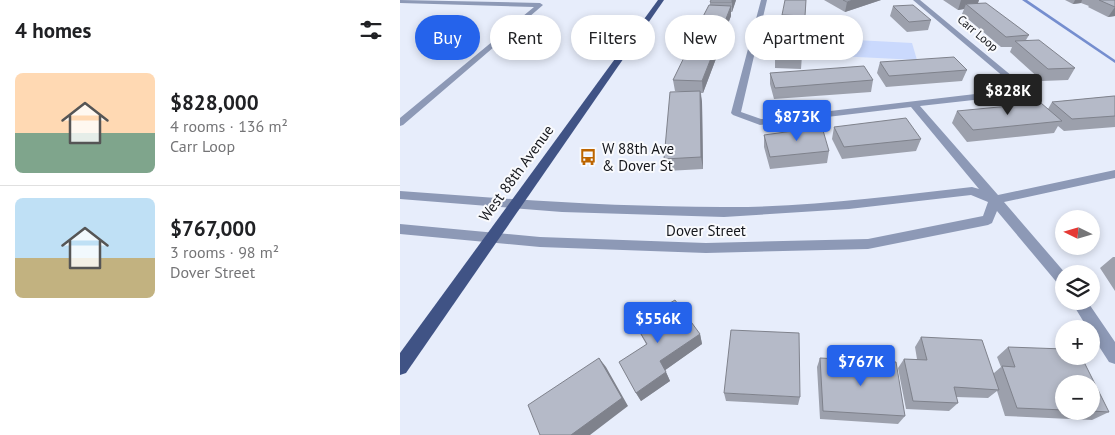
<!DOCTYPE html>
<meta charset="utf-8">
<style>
:root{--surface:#fff;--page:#f6f6f6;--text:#202124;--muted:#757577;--line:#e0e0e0;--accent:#2563eb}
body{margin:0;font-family:"PT Sans",sans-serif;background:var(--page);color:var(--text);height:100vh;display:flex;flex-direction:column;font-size:19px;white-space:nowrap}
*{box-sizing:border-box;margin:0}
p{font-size:16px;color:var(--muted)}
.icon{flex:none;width:28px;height:28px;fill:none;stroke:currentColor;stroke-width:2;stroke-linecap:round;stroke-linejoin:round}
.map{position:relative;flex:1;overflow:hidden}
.drawer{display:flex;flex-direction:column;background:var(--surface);width:400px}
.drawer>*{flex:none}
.guide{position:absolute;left:15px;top:15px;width:475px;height:45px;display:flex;gap:10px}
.needle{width:32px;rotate:275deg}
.tools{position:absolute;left:655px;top:210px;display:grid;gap:10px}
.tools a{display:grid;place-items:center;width:45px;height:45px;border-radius:50%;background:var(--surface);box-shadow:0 2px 8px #0003;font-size:25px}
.price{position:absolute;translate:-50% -42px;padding:0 11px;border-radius:5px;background:var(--accent);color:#fff;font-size:16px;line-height:32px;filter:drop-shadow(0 1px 2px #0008)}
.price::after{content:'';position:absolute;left:50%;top:30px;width:15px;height:11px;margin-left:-8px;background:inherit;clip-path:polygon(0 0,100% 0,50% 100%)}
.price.current{background:#222;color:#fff}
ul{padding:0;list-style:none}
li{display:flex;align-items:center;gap:15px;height:125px;padding:0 15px}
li+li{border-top:1px solid var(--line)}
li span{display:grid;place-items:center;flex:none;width:140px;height:100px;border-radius:8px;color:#555}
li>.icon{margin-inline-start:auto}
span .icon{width:60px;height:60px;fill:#fffc;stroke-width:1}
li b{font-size:21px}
h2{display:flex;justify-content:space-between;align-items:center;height:60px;padding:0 15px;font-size:21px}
.pill{padding:0 18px;border-radius:22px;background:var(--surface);box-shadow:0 2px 8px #0003;font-size:18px;line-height:45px}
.pill.current{background:var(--accent);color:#fff}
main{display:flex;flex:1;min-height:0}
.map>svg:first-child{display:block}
.green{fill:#cad9fd}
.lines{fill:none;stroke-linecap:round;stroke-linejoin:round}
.stream{fill:#758ecf;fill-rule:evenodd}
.minor{fill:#8d99b6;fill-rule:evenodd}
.major{fill:#405385;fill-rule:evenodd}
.wall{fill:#9ca0ac;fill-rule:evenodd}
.shaded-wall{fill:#7f828c}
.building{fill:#b5bac8;stroke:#7f828c}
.labels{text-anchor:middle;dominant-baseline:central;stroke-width:4;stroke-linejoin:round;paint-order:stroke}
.far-street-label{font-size:12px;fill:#15171c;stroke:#f9fafd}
.poi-label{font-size:15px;fill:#15171c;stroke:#f9fafd;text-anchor:start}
.street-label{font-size:15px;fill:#15171c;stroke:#f9fafd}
</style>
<main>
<section class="drawer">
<h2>4 homes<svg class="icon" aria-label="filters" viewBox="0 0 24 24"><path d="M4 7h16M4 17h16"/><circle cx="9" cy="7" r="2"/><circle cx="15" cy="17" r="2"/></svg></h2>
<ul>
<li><span style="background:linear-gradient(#ffd9b3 60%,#7fa58c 0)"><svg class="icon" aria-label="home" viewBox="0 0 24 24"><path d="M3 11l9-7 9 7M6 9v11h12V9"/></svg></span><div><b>$828,000</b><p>4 rooms · 136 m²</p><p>Carr Loop</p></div></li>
<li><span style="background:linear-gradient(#bfe0f5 60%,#c2b280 0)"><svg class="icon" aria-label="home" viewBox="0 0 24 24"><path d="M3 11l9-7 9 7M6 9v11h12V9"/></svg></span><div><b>$767,000</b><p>3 rooms · 98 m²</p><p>Dover Street</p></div></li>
</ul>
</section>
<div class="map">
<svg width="715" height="435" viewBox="0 0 715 435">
<rect width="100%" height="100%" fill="#e7edfb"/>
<path class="green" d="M437 39 512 43 517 60 438 56Z"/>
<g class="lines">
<path class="stream" d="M622 0H627L715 60V63Z"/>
<path class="minor" d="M0 0 140 3 143 5 3 125 0 126V118L134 7 0 3Z
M361 0H367L341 112 361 119 618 89 513 0H520L630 91 626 94 520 106 598 195 715 170V178L604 202 666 274H664V287L659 285 597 211 592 223 588 225 468 249 306 253 140 247 0 234V224L140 237 306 243 468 239 583 216 588 202 571 195 449 209 324 217 162 212 0 199V191C107 199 214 207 322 207 406 208 489 196 572 187L579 189 511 107 360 125 333 115 331 113Z
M671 301H687L715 342V364L709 362 691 334V329H688Z"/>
<path class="major" d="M258 0H264L6 373 0 375V353Z"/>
</g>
<path class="wall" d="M311 0H336L332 12H331V16L320 44H319L320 48 303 93H301L302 102 303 169 267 171 264 159 284 92 275 91 273 80 296 37 295 32 310 5V2Z
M406 0 401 69 375 68V57L382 15Z
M424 0H481L445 12Z
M543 0H579L578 3 629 35 626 40 675 68 668 80 642 81 610 52 612 47H601L562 14 564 9 558 10Z
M665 0H715V16L708 17 688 7 689 6 681 3 673 4Z
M493 6 531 20 528 30 507 32 490 16Z
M480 62 567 70 562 81 486 87 477 73Z
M370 73 473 80 471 92 374 99 370 84Z
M715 96V127L664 131 658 126 654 133 567 142 552 123 557 111 648 109 652 102Z
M434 127 521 139 516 151 442 159 432 139Z
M364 135 429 151 427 163 370 169 364 147Z
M713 257H715V291L700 268Z
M235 324 300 334 302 344 265 370 270 381 241 401 236 393 246 344Z
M521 337 594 373 601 367 597 357 608 347 709 412 692 420 605 416 597 391 588 398 556 397 558 403 549 411 506 409 498 368 504 359H517L515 347ZM664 384 691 411H664Z
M420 358 505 416 498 424 420 419 417 367Z
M324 393 400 397 398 405 326 401Z"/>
<path class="shaded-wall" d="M332 0H336L332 12Z
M453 0H481L445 12 447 2Z
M561 0H579L576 8 566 4 564 9 558 10Z
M675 0H682L681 3 673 4Z
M331 6V16L320 44V34Z
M715 7V16L708 17Z
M319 38 320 48 303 93 302 81Z
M300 91 302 102 303 169 301 157Z
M300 334 302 344 264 371 260 361Z
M199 358 206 367 228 406 190 435H171Z
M266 372 270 381 241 401 236 393Z"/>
<path class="building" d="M311 0H332V2H310Z
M385 0H406L405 16 382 15Z
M443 0H453L447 2Z
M699 0H715V7Z
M586 3 629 35 606 37 566 4Z
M309 5 331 6 320 34 295 32Z
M513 5 531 20 509 22 493 6Z
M382 19 405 20 402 58 375 57Z
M294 37 319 38 302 81 273 80Z
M639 40 675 68 648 69 615 41Z
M554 57 567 70 489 76 480 62Z
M464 66 473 80 375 88 370 73Z
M300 91 301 157 264 159 270 92Z
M714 96H715V116L672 119 652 102Z
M641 103 662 121 573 130 557 111Z
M506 118 521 139 444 147 434 127Z
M422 127 429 151 370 157 364 135Z
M275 300 300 334 260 361 266 372 236 393 219 362 247 344 235 324Z
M331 330 399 333 400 397 324 393Z
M521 337 582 340 599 390 554 387 558 403 513 401 504 359 527 360Z
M608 347 664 349V356H681L709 412 690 411H691V384H664V410L617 408 602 366 615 367Z
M199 358 222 398 171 435H140L128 405Z
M420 358 496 362 505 416 423 411Z"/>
<defs>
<g id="bus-bare" transform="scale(1.35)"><path d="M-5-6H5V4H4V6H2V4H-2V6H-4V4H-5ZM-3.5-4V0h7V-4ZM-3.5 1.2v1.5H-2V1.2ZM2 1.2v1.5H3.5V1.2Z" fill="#bd6500" stroke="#f9fafd" stroke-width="2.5" paint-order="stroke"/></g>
</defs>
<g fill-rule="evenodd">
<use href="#bus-bare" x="188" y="157"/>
</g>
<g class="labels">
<g class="far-street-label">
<text transform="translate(578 33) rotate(40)">Carr Loop</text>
</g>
<g class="poi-label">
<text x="202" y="148">W 88th Ave<tspan x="202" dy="17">&amp; Dover St</tspan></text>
</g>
<g class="street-label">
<text transform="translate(116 173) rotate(-54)">West 88th Avenue</text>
<text x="306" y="230">Dover Street</text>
</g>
</g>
</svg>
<div class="tools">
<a><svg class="needle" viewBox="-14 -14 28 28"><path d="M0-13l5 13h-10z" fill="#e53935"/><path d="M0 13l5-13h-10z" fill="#757577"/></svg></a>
<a><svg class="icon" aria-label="layers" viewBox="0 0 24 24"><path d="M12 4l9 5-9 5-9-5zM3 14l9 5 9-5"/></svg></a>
<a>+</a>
<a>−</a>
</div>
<b class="price current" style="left:608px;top:116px">$828K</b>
<b class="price" style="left:397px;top:142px">$873K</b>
<b class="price" style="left:258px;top:344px">$556K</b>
<b class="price" style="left:461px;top:387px">$767K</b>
<div class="guide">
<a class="pill current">Buy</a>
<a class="pill">Rent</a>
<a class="pill">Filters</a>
<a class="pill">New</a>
<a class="pill">Apartment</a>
</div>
</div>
</main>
